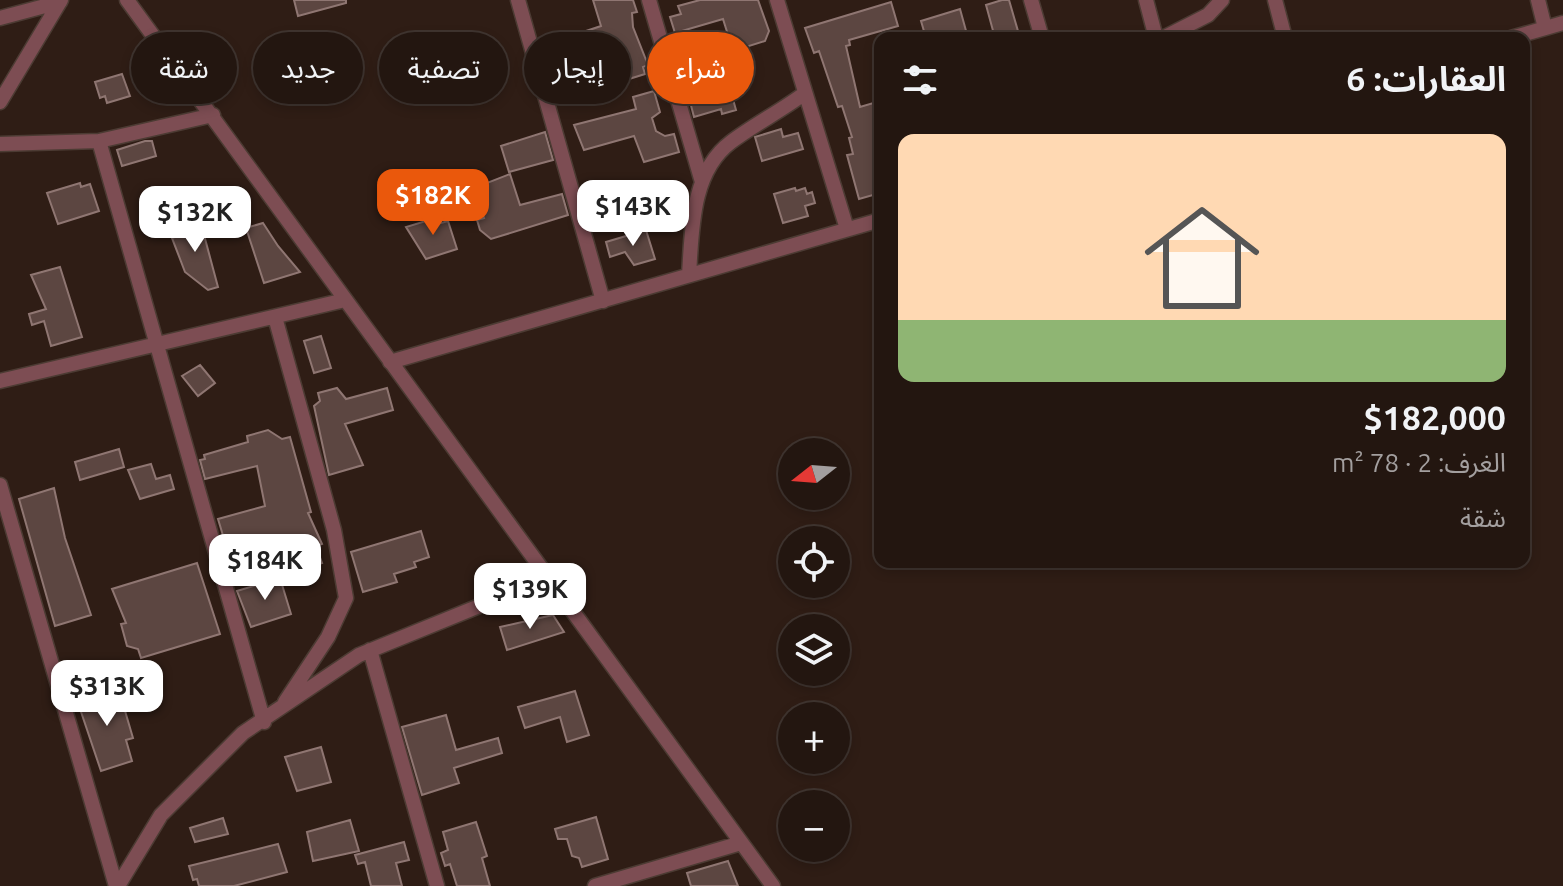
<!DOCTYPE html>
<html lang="ar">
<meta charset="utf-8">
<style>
:root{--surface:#231610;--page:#2b1f19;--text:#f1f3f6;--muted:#a39f9f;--line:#403530;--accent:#ea580c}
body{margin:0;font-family:Ubuntu,"Noto Sans Arabic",sans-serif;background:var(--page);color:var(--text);direction:rtl;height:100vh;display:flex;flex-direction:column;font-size:30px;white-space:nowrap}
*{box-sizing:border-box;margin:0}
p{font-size:26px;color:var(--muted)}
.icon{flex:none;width:44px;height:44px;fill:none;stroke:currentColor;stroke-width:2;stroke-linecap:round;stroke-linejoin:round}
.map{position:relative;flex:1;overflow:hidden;direction:ltr}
.panel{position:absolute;left:874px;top:32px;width:656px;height:536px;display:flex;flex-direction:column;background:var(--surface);border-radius:16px;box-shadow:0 4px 12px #0003,0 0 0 2px var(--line);direction:rtl}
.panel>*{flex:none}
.hud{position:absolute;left:24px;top:32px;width:730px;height:72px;direction:rtl;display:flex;gap:16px}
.needle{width:52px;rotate:253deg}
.tools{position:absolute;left:778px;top:438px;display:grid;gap:16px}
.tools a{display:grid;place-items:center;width:72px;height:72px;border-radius:50%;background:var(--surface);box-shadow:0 4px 12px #0003,0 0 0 2px var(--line);font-size:40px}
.price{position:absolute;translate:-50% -68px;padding:0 18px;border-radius:16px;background:#fff;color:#222;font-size:26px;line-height:52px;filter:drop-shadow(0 2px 4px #0008)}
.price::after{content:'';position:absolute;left:50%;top:48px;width:24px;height:18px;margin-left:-12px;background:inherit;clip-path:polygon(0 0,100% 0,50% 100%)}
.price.active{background:var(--accent);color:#fff}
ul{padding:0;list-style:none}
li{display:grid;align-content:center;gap:16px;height:424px;padding:0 24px}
li span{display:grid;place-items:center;height:248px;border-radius:16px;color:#555}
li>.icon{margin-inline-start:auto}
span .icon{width:144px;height:144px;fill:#fffc;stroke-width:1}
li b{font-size:34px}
h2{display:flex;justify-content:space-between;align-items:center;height:96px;padding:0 24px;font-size:34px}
.tag{padding:0 28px;border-radius:36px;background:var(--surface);box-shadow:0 4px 12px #0003,0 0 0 2px var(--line);font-size:28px;line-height:72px}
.tag.active{background:var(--accent);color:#fff}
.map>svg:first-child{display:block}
.building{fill:#5c4641;stroke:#8f7672;stroke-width:2}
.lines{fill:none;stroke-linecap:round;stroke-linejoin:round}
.minor-casing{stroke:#4c3b33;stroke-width:17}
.minor{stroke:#7d4d53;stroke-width:14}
</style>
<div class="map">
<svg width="1563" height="886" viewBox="0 0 1563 886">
<rect width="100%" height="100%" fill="#2f1d15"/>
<path class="building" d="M294 0H346V3L298 16Z
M593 0H633L637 12 632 13 633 27 648 65 643 67 645 74 581 94 580 91 562 87 554 58 561 56 556 41 601 26Z
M700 0H758L769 31 765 41 733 51 723 19 675 33 670 17 681 14 678 6Z
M1002 0H1009L1020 38H995L986 5Z
M891 2 898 26 849 40 850 45 846 46 860 107 880 101V193L859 199 847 155 853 154 849 138 852 137 842 106 838 107 819 51 814 53 805 28Z
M960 9 968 38H926L921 21Z
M344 41 350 62 328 68 322 47Z
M122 74 130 96 107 103 105 96 100 98 95 82Z
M696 87 700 102 731 92 736 110 722 114 721 109 694 117 687 90Z
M654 91 660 112 652 118 656 131 665 136 674 134 679 152 644 162 634 136 584 150 574 125 636 109 633 97Z
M781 129 783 137 798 133 803 149 762 161 755 137Z
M545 132 553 160 509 172 501 146Z
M145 141H152L156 156 122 166 117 150Z
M510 174 520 205 562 194 568 215 491 239 480 230 477 220 484 218 474 188Z
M80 183 81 187 90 184 99 211 58 224 47 193Z
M795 188 796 191 805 188 807 194 812 192 815 203 805 206 808 216 783 223 774 194Z
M439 217 441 223 448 221 457 249 426 259 406 227Z
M200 220 218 287 208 290 185 272 172 238 178 236 175 228Z
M263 223 278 246 300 272 264 283 246 228Z
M646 230 655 259 634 265 625 252 610 257 606 242Z
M60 267 82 337 51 346 44 321 32 325 29 314 46 309 31 275Z
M321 336 331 368 314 373 304 341Z
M200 365 215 383 198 396 182 376Z
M337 388 346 399 387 388 393 410 345 424 363 465 329 475 314 406 320 401 318 393Z
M268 430 282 439 290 437 311 512 308 513 322 544 316 546 322 563 282 574 270 541 228 552 218 519 265 506 257 466 205 479 200 460 205 459 204 455 248 442 247 436Z
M119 449 124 467 80 480 75 462Z
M151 464 156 479 170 475 174 489 140 499 128 470Z
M54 488 65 538 91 615 55 626 19 499Z
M421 531 429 557 414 562 416 567 394 574 397 582 363 592 351 552Z
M197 563 220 634 141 658 138 649 127 646 121 624 126 623 112 589Z
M280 578 291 614 251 627 237 591Z
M553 615 564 632 507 650 500 627Z
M118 687 133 738 126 740 132 761 101 771 77 700Z
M575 691 589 735 567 742 560 717 525 728 518 707Z
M446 715 456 750 498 738 502 753 454 768 459 783 422 795 402 727Z
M321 747 331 782 297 791 285 757Z
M596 817 608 859 582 867 579 858 572 856 567 839H558L555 829Z
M223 818 228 834 195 842 190 828Z
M350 820 359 851 313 861 307 832Z
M476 822 487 856 482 858 490 886H457L450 864 445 866 441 853 448 850 443 832Z
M404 842 409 860 396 863 402 886H371L365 862 358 864 355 855Z
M278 844 287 872 234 886H199L197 879 193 880 189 866Z
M728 861 738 886H691L687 873Z"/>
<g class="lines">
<g class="minor-casing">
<path id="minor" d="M127 0 773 886
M518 0 603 301
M649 0 702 182
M777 0 847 229
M1031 0 1042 38
M1146 0 1156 38
M1275 0 1285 38
M1538 0 1545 28
M0 18 60 2
M1163 38 1208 15 1222 0
M1511 38 1563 23
M0 102 61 0
M99 141 264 722
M0 144 99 141 213 115
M689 275C692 230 691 172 731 142 755 124 781 111 805 93
M275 317 334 530 346 598 328 637 285 702
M390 362 880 220
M0 381 345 300
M0 485 116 886
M370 650 437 886
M118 886 161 815 243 733 359 655 548 578
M595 886 741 843"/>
</g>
<use href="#minor" class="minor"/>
</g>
</svg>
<div class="tools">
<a><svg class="needle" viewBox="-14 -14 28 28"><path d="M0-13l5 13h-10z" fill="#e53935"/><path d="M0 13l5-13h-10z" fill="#a39f9f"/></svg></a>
<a><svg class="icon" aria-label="locate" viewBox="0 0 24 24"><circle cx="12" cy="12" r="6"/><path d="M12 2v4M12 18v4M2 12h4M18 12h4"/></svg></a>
<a><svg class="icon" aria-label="layers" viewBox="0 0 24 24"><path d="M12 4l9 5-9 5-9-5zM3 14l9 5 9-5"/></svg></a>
<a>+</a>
<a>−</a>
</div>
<b class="price active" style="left:433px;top:237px">$182K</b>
<b class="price" style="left:633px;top:248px">$143K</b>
<b class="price" style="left:195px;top:254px">$132K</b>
<b class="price" style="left:265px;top:602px">$184K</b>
<b class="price" style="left:530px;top:631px">$139K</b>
<b class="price" style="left:107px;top:728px">$313K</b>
<div class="hud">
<a class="tag active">شراء</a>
<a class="tag">إيجار</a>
<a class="tag">تصفية</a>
<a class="tag">جديد</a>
<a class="tag">شقة</a>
</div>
<section class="panel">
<h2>العقارات: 6<svg class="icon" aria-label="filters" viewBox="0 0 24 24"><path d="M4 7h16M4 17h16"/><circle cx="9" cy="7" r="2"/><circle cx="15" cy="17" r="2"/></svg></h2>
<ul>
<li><span style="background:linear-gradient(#ffd9b3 75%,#8fb573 0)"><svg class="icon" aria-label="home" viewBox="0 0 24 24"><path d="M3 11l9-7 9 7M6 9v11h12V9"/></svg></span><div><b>$182,000</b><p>الغرف: 2 · 78 m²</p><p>شقة</p></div></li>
</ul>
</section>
</div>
